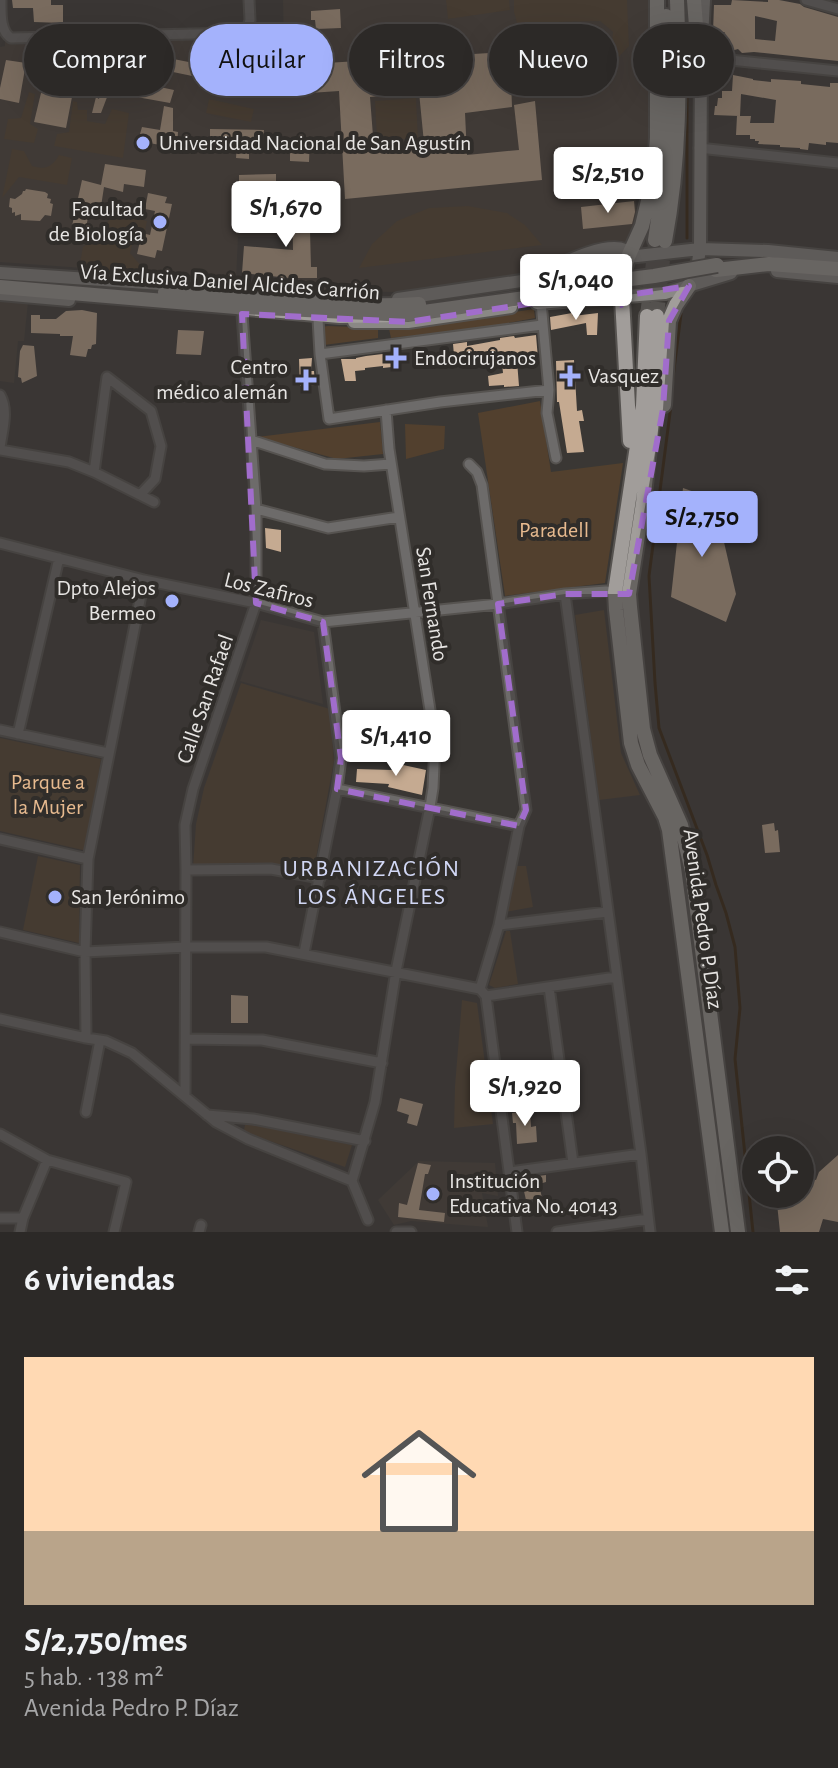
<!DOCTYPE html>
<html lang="es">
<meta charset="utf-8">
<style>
:root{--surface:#2c2927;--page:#383533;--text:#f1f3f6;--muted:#a6a6a7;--line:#484544;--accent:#a4b2fc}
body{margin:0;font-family:"Alegreya Sans",sans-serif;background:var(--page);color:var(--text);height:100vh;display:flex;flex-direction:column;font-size:30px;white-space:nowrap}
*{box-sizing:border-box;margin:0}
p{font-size:26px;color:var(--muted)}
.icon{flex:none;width:44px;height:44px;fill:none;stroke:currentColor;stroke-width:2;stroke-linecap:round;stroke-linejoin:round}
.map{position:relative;height:1232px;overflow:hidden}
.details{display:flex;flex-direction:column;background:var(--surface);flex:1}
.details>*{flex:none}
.guide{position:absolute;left:24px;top:24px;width:790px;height:72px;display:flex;gap:16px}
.tools{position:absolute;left:742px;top:1136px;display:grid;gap:16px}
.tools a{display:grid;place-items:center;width:72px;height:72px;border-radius:50%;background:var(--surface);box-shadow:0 8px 32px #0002,0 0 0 2px var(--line);font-size:40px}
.price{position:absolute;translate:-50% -68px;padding:0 18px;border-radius:8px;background:#fff;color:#222;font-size:26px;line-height:52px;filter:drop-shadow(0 2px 4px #0008)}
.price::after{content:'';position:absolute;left:50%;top:48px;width:24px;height:18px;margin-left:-12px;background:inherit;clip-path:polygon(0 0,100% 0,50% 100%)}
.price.selected{background:var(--accent);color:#111}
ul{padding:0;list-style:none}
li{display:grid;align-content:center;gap:16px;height:424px;padding:0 24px}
li span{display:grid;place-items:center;height:248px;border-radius:0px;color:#555}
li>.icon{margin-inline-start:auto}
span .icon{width:144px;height:144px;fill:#fffc;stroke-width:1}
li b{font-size:34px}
h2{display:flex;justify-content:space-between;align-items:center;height:96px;padding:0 24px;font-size:34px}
.tag{padding:0 28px;border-radius:36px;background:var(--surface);box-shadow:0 8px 32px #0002,0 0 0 2px var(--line);font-size:28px;line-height:72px}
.tag.selected{background:var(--accent);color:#111}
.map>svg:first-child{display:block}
.built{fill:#473f38}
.green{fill:#52402e}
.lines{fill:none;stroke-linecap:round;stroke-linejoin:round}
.stream{stroke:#301c06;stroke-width:3}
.building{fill:#c5aa91;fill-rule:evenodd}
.primary-tunnel{stroke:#54514e;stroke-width:14;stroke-dasharray:14 7;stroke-linecap:butt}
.minor-casing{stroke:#565350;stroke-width:13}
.secondary-casing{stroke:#565350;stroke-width:16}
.primary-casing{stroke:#565350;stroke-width:18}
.minor{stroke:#6d6b6a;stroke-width:9}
.secondary{stroke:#8a8885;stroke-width:12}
.primary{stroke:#a19d9a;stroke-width:14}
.primary-bridge-casing{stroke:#565350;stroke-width:18;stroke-linecap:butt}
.primary-bridge{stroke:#a19d9a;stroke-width:14}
.marked{fill:none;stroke:#a16dcc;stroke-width:6;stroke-dasharray:16 10;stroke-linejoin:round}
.poi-dot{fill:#a4b2fc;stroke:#302d2a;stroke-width:3}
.labels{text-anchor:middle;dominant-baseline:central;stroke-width:8;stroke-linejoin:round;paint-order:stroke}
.poi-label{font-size:22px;fill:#e7e5e3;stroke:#302d2a;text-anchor:start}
.street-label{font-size:22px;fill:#e7e5e3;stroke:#302d2a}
.park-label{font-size:22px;fill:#e7ba8f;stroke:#302d2a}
.neighbourhood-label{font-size:24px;letter-spacing:2px;fill:#d1d7f4;stroke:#302d2a}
</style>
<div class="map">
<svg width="838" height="1232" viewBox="0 0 838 1232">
<rect width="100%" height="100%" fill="#3a3734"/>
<path class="built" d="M283 0H648V164L635 193 637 224 626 242 591 249 512 276 402 292 288 291 289 237H238L236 279 0 262V47L5 46V40L253 33 284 50Z
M0 299 28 302 24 341H18L14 383 0 381Z
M261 620 314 632 323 704 240 681Z
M419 1161 495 1163 498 1196 482 1193 488 1227 411 1221 394 1225 378 1200Z"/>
<path class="green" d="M446 0H509L510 10 448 19Z
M514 0H627L629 46 610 66 613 32 600 21 517 23 514 12Z
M88 49V81L33 82V50Z
M29 92 35 94 30 124 38 129 34 143 4 139 8 119 21 118Z
M416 98 418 139H377L375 101Z
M209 99 254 109 251 122 206 113Z
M73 101 77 102 78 110H87V121L105 124 112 109 129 113 123 158 54 146 57 134 69 132Z
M12 149 24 151 32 166C46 170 52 167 59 155L72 158 67 185 19 177 2 198Z
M119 206 140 209V219L147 221 145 231 135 234 130 253 142 267 141 273 79 268 83 247 100 234 107 223Z
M468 206 507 213 525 225 542 245 359 268 372 244 397 221 429 208Z
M534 309 535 318 482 328 391 338 389 329 423 326Z
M328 326 378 328V338L324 345 322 327Z
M540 401 551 472 623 463 605 583 505 596 478 413Z
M380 422 383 454 337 459 257 437Z
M405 424 445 426 444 449 406 459Z
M604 610 621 753 640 795 599 800 575 615Z
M241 683 330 709 334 761 314 869 272 865 193 867 196 824 204 788Z
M0 738 101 759 87 851 0 831Z
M38 856 80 865 79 943 23 930Z
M515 866H526L533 907 505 912Z
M682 886 690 890 732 1232H728Z
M506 931H510L518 984 495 988 489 985Z
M462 1000 477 1003 493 1124 454 1128 455 1086Z
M249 1124 352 1145 345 1167 247 1133 244 1130 245 1125Z"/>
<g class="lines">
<path class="stream" d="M687 238V5
M672 385 681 314
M671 405 649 576 655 683 659 728 707 855 716 885 726 913 735 947 740 1008 735 1059 753 1232"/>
</g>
<path class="building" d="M12 0H51V5H63V23L34 22 33 8H13Z
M732 0 768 2V0H779L800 4 804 7 838 17V61L754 52 742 53 738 49 731 51H725L724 48 712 49 725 32H713L714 5H731ZM755 16 777 21 775 41 755 39Z
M340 9 341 28 316 29 315 20H311V11Z
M588 47 591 73 511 81 512 107 465 113 467 155 519 150 514 105 535 101 542 180 345 199 339 91 295 94 293 65ZM419 92 424 143 374 149 370 97Z
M148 54 219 68 223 61 263 67 255 89 144 66Z
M6 60 26 63 19 103 0 99V88Z
M103 75 174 90 170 103 109 92 101 113H92L96 97 99 99Z
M733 75 753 79V80L771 82V79L801 81V84L830 87V83H838V143L826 142V145L809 143 808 150 800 149V148L780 147V145L758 144 759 141H755V139H750V135H736L737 116H739L714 115 715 106H717L718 98H722V91H732ZM741 94 776 100 774 123H750L751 116H740Z
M41 93 72 97 66 128 34 122Z
M164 106 173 108V131L178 132 177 148 138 141 142 127 160 130Z
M210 129 264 130 263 141 249 142V159L236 158 237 143 210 144Z
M310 136 309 162 290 161V140Z
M105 164 146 170 144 187 124 184 123 192 104 187 100 213 89 212 86 228 72 226 82 180 101 185Z
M276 174V196L239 197V175Z
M26 189 45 192 48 194 47 198 51 199 50 203 53 204 51 216 45 215 40 221 21 220V214L15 216V212L12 213V208L9 207 10 198 15 199 22 194 23 191H25Z
M148 193 167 197 165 203 172 204 162 251 157 250 155 258 137 254 142 233 150 235 155 211 145 209Z
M292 193H309L311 267H317V278H289L242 273 244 246 293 250Z
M634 201 635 212 632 224 583 229 581 207Z
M82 310 97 313 96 344 92 345 91 349H88L86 357 70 355 73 336H60V334L31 333V315H40V319H56L66 311Z
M572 313 573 316 598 313 597 335H587L586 323 551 330 550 317Z
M178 330 204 331 201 355 176 354Z
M536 335 538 359 517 361 519 386 504 387V385L489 386 488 376 503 373 501 354 469 359 470 364 455 367 453 344 467 342V346L500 340V338L514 336 515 338Z
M23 345 34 346 37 376 22 383 21 378 18 377 20 351Z
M391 353 392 367 383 368V366L365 368V370L355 371 356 381H345L341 359H356V358L366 356Z
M312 358 311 371H314L315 385 300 386 299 359Z
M574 360 577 411 582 410 584 421H579L584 452 567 453 559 402H557L556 361Z
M683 488 714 499 736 594 726 622 671 597Z
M265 528 281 530V552L266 548Z
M394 763 426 770 422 795 388 787 389 784 356 782 357 769 392 770Z
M774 823 775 831 778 830 780 852 765 853 762 825Z
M231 995 248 996V1023H231Z
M400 1098 423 1104 417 1126 407 1123 409 1115 397 1111Z
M530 1110 531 1127 536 1126 537 1142 517 1144 516 1123H513L512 1113Z
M838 1155V1222L823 1219 819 1232H780L776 1194H800V1175L816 1180 819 1172Z
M418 1163 431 1165 428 1174H425L419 1210 445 1213 444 1222 398 1217 399 1203 407 1205Z
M546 1175V1182L539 1184 542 1198 526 1200 523 1187V1178Z
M495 1176 497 1189 470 1191 469 1180Z"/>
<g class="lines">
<path class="primary-tunnel" d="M647 316 655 244
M657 316 665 241"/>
<g class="minor-casing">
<path id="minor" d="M1 0C1 14 0 31 11 38L240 33 247 30 250 20 249 0
M806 0 838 9
M701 57 838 71
M699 148 838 163
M541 302 549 390 547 413 556 458
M318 319 320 354 329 419 440 402 549 390
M320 354 542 325
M0 395C9 411 2 431 0 448
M251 440 325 464 364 466 391 464
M0 450 69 462 94 472 154 502
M469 464 477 472 482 485 526 810 519 826 499 925 480 989 486 996 517 1232
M94 472 107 377 151 411 161 446 155 479 140 495
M256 509 328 528 399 517
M0 543 144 580 256 603 323 622 498 604 565 594 606 591 617 593
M565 594 641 1154 650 1232
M0 730 108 753
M18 734 59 558
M337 789 519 826
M0 839 88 859
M186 870 271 869 320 878
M499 925 607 912
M0 932 85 952 186 947H266L480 989
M304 953 337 789 341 758 323 622
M549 987 573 1163
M486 996 616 977
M0 1019 86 1038 106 1041 132 1053 216 1122 248 1139 352 1181
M86 1038 85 952 88 859 144 580
M186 1039 262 1040 382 1063
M185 1096 186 870 185 825 193 789 256 603V509L242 314
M86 1112 100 1040
M207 1115 253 1119 365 1141
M0 1134 47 1160 126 1182 114 1232
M510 1172 641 1154
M352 1181 375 1102 396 971 430 807 433 788 435 742 389 449 386 410
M352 1181 368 1220
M0 1218H23
M20 1232 23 1218 47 1160
M199 1232 201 1225
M396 1232H411
M557 1232 648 1219"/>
</g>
<g class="secondary-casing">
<path id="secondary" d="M777 271 838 277
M0 273 192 286
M538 275C558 266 604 241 625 250L628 257
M694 276 698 262 700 249 701 57 704 0
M0 294 69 300
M398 299 583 272 628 257 700 249 768 251 838 258
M537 303 665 293 731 273
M354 322H408L511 307"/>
</g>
<g class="primary-casing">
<path id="primary" d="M694 0 697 39 701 57
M655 240 663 186 667 142 666 16
M665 241C680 161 680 81 677 0
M716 270 769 264 838 269
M0 287 340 316 402 315 591 289
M165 292C196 293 227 294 258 297 312 302 365 308 419 304
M647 316 643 406 615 592 616 610 631 743 638 765 665 817 669 830 722 1232
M657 316 654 403 643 503 629 594 630 607 643 729 650 755 681 825 692 871 738 1232
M664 405 669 321 676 305 689 286
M630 441 621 281 628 257 642 226 654 176 657 138V0"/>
</g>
<use href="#minor" class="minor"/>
<use href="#secondary" class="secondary"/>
<use href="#primary" class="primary"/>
<g class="primary-bridge-casing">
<path id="primary-bridge" d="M591 284 654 276 717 265"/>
</g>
<use href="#primary-bridge" class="primary-bridge"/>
</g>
<path d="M0 0H838V1232H0ZM689 286 669 321 663 409 629 594H565L498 604 526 810 519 826 337 789 341 758 323 622 256 603 242 314 408 322 541 302 597 298 621 305V296Z" fill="#3a3734" fill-opacity=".55" fill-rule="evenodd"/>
<path class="marked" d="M689 286 669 321 663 409 629 594H565L498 604 526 810 519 826 337 789 341 758 323 622 256 603 242 314 408 322 541 302 597 298 621 305V296Z"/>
<g class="poi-dot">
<circle cx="143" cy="143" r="8"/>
<circle cx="160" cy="222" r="8"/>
<path d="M392 346h8v8h8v8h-8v8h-8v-8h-8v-8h8z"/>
<path d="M566 364h8v8h8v8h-8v8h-8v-8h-8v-8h8z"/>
<path d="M302 368h8v8h8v8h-8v8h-8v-8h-8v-8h8z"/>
<circle cx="172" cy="601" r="8"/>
<circle cx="55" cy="897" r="8"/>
<circle cx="433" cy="1194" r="8"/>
</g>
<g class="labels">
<g class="poi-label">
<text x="159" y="143">Universidad Nacional de San Agustín</text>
<text x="144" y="209" text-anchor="end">Facultad<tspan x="144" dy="25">de Biología</tspan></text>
<text x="414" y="358">Endocirujanos</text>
<text x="288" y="367" text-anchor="end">Centro<tspan x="288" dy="25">médico alemán</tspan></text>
<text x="588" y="376">Vasquez</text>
<text x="156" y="588" text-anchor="end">Dpto Alejos<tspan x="156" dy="25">Bermeo</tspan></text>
<text x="71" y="897">San Jerónimo</text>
<text x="449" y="1181">Institución<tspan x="449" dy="25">Educativa No. 40143</tspan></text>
</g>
<g class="street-label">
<text transform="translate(230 282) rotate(4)">Vía Exclusiva Daniel Alcides Carrión</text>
<text transform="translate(269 590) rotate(14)">Los Zafiros</text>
<text transform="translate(432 604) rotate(81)">San Fernando</text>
<text transform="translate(205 699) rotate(-71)">Calle San Rafael</text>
<text transform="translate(703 919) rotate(82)">Avenida Pedro P. Díaz</text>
</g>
<g class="park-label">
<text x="554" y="530">Paradell</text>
<text x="48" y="782">Parque a<tspan x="48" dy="25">la Mujer</tspan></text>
</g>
<g class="neighbourhood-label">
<text x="372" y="869">URBANIZACIÓN<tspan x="372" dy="28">LOS ÁNGELES</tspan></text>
</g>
</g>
</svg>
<div class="tools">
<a><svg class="icon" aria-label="locate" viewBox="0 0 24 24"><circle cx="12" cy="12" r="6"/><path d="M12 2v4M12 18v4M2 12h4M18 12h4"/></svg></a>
</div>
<b class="price" style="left:608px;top:215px">S/2,510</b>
<b class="price" style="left:286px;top:249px">S/1,670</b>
<b class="price" style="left:576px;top:322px">S/1,040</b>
<b class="price selected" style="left:702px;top:559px">S/2,750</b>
<b class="price" style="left:396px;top:778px">S/1,410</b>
<b class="price" style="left:525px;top:1128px">S/1,920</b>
<div class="guide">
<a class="tag">Comprar</a>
<a class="tag selected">Alquilar</a>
<a class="tag">Filtros</a>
<a class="tag">Nuevo</a>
<a class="tag">Piso</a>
</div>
</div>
<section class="details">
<h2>6 viviendas<svg class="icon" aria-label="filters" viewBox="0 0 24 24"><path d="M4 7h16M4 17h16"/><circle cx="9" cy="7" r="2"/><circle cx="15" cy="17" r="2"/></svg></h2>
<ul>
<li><span style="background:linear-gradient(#ffd9b3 70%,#b9a48a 0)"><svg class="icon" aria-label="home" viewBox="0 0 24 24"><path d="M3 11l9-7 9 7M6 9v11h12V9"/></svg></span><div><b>S/2,750/mes</b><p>5 hab. · 138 m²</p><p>Avenida Pedro P. Díaz</p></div></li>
</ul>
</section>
